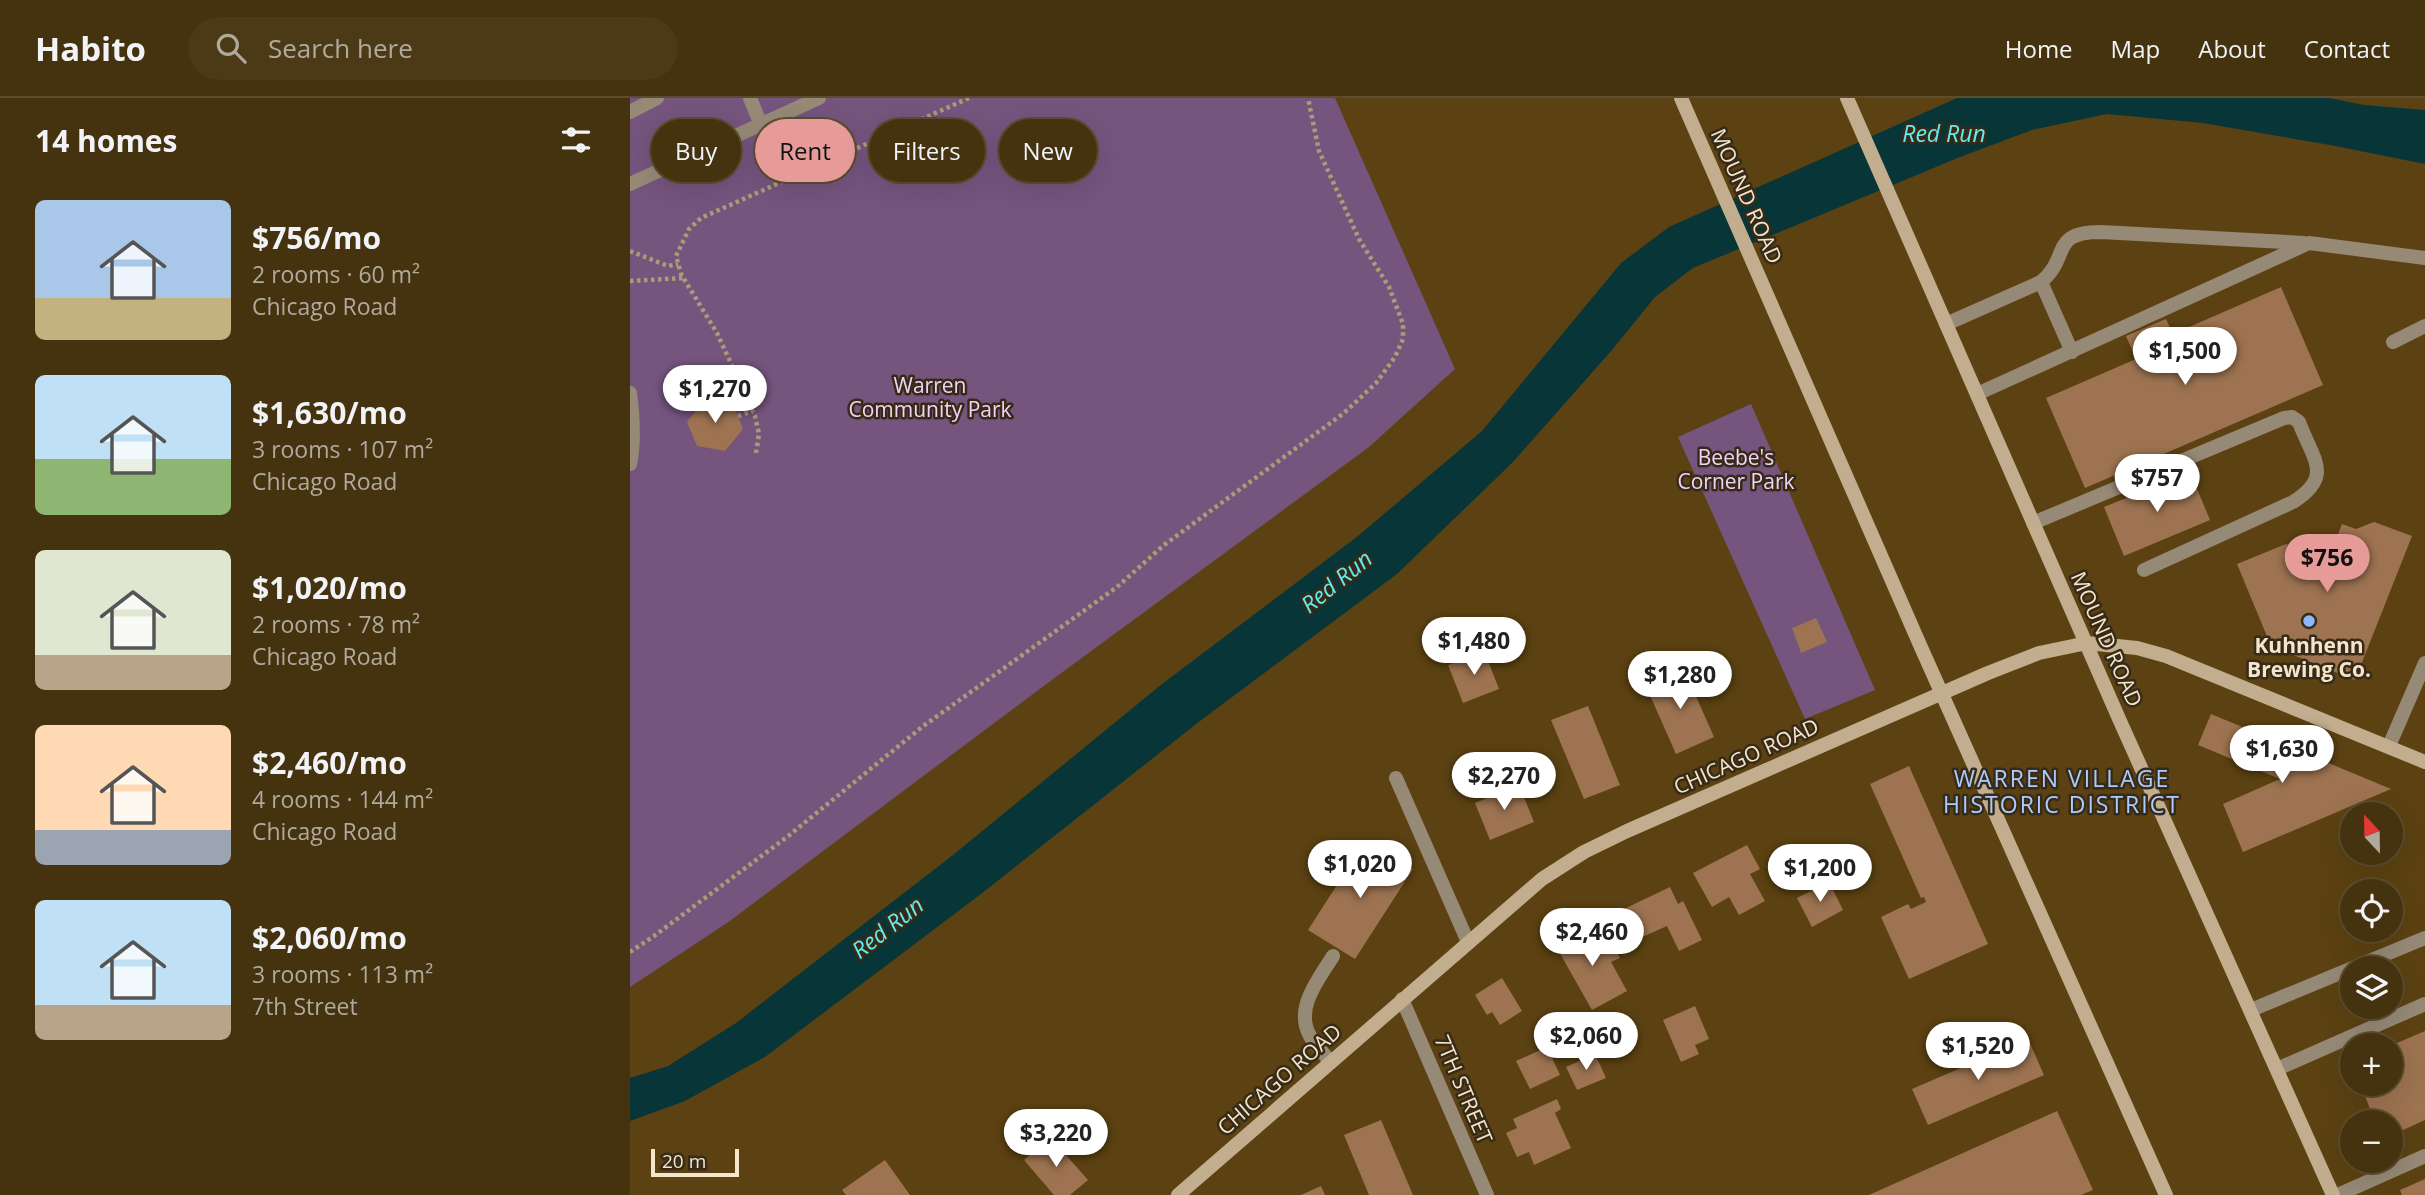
<!DOCTYPE html>
<meta charset="utf-8">
<style>
:root{--surface:#45320e;--page:#4c3a17;--text:#f1f3f6;--muted:#b0aa9e;--line:#5d4d2e;--accent:#e69b98}
body{margin:0;font-family:"Open Sans",sans-serif;background:var(--page);color:var(--text);height:100vh;display:flex;flex-direction:column;font-size:26px;white-space:nowrap}
*{box-sizing:border-box;margin:0}
p{font-size:23px;color:var(--muted)}
.icon{flex:none;width:38px;height:38px;fill:none;stroke:currentColor;stroke-width:2;stroke-linecap:round;stroke-linejoin:round}
.map{position:relative;flex:1;overflow:hidden}
.side{display:flex;flex-direction:column;background:var(--surface);width:630px}
.side>*{flex:none}
.top-card{position:absolute;left:21px;top:21px;width:665px;height:63px;display:flex;gap:14px}
.needle{width:46px;rotate:338deg}
.buttons{position:absolute;left:1710px;top:704px;display:grid;gap:14px}
.buttons a{display:grid;place-items:center;width:63px;height:63px;border-radius:50%;background:var(--surface);box-shadow:0 7px 28px #0002,0 0 0 2px var(--line);font-size:35px}
.scale{position:absolute;left:21px;bottom:18px;width:88px;box-sizing:border-box;padding-left:7px;border:4px solid #f4e5cd;border-top:0;font-size:19px;line-height:24px;white-space:nowrap;color:#f4e5cd;-webkit-text-stroke:5px #372b18;paint-order:stroke}
.price{position:absolute;translate:-50% -60px;padding:0 16px;border-radius:24px;background:#fff;color:#222;font-size:23px;line-height:46px;filter:drop-shadow(0 2px 4px #0008)}
.price::after{content:'';position:absolute;left:50%;top:42px;width:21px;height:16px;margin-left:-10px;background:inherit;clip-path:polygon(0 0,100% 0,50% 100%)}
.price.current{background:var(--accent);color:#111}
ul{padding:0;list-style:none}
li{display:flex;align-items:center;gap:21px;height:175px;padding:0 35px}
li span{display:grid;place-items:center;flex:none;width:196px;height:140px;border-radius:10px;color:#555}
li>.icon{margin-inline-start:auto}
span .icon{width:84px;height:84px;fill:#fffc;stroke-width:1}
li b{font-size:30px}
h2{display:flex;justify-content:space-between;align-items:center;height:84px;padding:0 35px;font-size:30px}
.tag{padding:0 24px;border-radius:32px;background:var(--surface);box-shadow:0 7px 28px #0002,0 0 0 2px var(--line);font-size:24px;line-height:63px}
.tag.current{background:var(--accent);color:#111}
header{display:flex;align-items:center;gap:42px;box-sizing:border-box;height:98px;padding:0 35px;background:var(--surface);border-bottom:2px solid var(--line)}
header strong{font-size:33px}
nav{display:flex;gap:38px;margin-inline-start:auto;font-size:24px}
.search{width:490px;height:63px;background:var(--page);display:flex;align-items:center;gap:18px;box-sizing:border-box;padding:0 24px;border-radius:38px;color:var(--muted);font-size:26px}
main{display:flex;flex:1;min-height:0}
.map>svg:first-child{display:block}
.green{fill:#75547e}
.water{fill:#083638}
.building{fill:#9d7351}
.lines{fill:none;stroke-linecap:round;stroke-linejoin:round}
.path{stroke:#ae9a77;stroke-width:4.5;stroke-dasharray:3.5 3.5;stroke-linecap:butt}
.lane{stroke:#968976;stroke-width:14}
.street{stroke:#968976;stroke-width:14}
.secondary{stroke:#c2ae8e;stroke-width:14}
.poi-dot{fill:#8db9fc;stroke:#372b18;stroke-width:2.5}
.labels{text-anchor:middle;dominant-baseline:central;stroke-width:5;stroke-linejoin:round;paint-order:stroke}
.street-label{font-size:21px;fill:#f4e5cd;stroke:#372b18}
.park-label{font-size:21px;fill:#f1d3f8;stroke:#372b18}
.poi-label{font-size:21px;font-weight:bold;fill:#f4e5cd;stroke:#372b18}
.water-label{font-size:23px;font-style:italic;fill:#61ebf1;stroke:#372b18}
.neighbourhood-label{font-size:23px;letter-spacing:2px;fill:#abccff;stroke:#372b18}
</style>
<header>
<strong>Habito</strong>
<div class="search"><svg class="icon" aria-label="search" viewBox="0 0 24 24"><circle cx="10" cy="10" r="6"/><path d="M15 15l6 6"/></svg>Search here</div>
<nav><a>Home</a><a>Map</a><a>About</a><a>Contact</a></nav>
</header>
<main>
<section class="side">
<h2>14 homes<svg class="icon" aria-label="filters" viewBox="0 0 24 24"><path d="M4 7h16M4 17h16"/><circle cx="9" cy="7" r="2"/><circle cx="15" cy="17" r="2"/></svg></h2>
<ul>
<li><span style="background:linear-gradient(#a9c7e8 70%,#c2b280 0)"><svg class="icon" aria-label="home" viewBox="0 0 24 24"><path d="M3 11l9-7 9 7M6 9v11h12V9"/></svg></span><div><b>$756/mo</b><p>2 rooms · 60 m²</p><p>Chicago Road</p></div></li>
<li><span style="background:linear-gradient(#bfe0f5 60%,#8fb573 0)"><svg class="icon" aria-label="home" viewBox="0 0 24 24"><path d="M3 11l9-7 9 7M6 9v11h12V9"/></svg></span><div><b>$1,630/mo</b><p>3 rooms · 107 m²</p><p>Chicago Road</p></div></li>
<li><span style="background:linear-gradient(#dfe7d0 75%,#b9a48a 0)"><svg class="icon" aria-label="home" viewBox="0 0 24 24"><path d="M3 11l9-7 9 7M6 9v11h12V9"/></svg></span><div><b>$1,020/mo</b><p>2 rooms · 78 m²</p><p>Chicago Road</p></div></li>
<li><span style="background:linear-gradient(#ffd9b3 75%,#9aa5b1 0)"><svg class="icon" aria-label="home" viewBox="0 0 24 24"><path d="M3 11l9-7 9 7M6 9v11h12V9"/></svg></span><div><b>$2,460/mo</b><p>4 rooms · 144 m²</p><p>Chicago Road</p></div></li>
<li><span style="background:linear-gradient(#bfe0f5 75%,#b9a48a 0)"><svg class="icon" aria-label="home" viewBox="0 0 24 24"><path d="M3 11l9-7 9 7M6 9v11h12V9"/></svg></span><div><b>$2,060/mo</b><p>3 rooms · 113 m²</p><p>7th Street</p></div></li>
</ul>
</section>
<div class="map">
<svg width="1795" height="1097" viewBox="0 0 1795 1097">
<rect width="100%" height="100%" fill="#5c4212"/>
<path class="green" d="M0 0H705L825 271 739 349 415 587 97 825 0 889Z
M1121 306 1245 592 1175 621 1048 339Z"/>
<path class="water" d="M1327 0H1699L1734 7 1795 12V66L1700 47 1573 25 1477 16 1402 32 1330 59 1063 170 1025 199 982 252 883 364 767 476 570 623 351 796 135 959 55 1003 0 1023V980L38 968 106 925 323 757 532 586 728 438 852 333 991 165 1039 129Z"/>
<path class="building" d="M1651 189 1693 287 1455 390 1416 300 1506 261 1496 238 1536 221 1543 236Z
M75 301 103 306 113 331 95 353 67 348 57 324Z
M1560 374 1580 422 1494 458 1474 409Z
M1744 424 1782 438 1725 582 1641 548 1607 466 1656 446 1674 453 1707 439 1712 426 1726 431Z
M1186 520 1197 544 1171 555 1162 530Z
M854 553 869 591 833 605 818 567Z
M1053 569 1084 639 1046 656 1015 586Z
M958 608 990 687 954 701 921 622Z
M1581 616 1761 691 1613 754 1593 706 1650 681 1568 647Z
M1279 668 1358 846 1279 881 1251 819 1278 806 1281 811 1296 804 1294 799 1291 800 1240 686Z
M889 687 904 724 860 742 845 705Z
M736 742 783 771 725 861 678 832Z
M1117 747 1130 771 1120 776 1135 803 1109 817 1099 799 1082 809 1063 775Z
M1199 784 1213 812 1182 829 1167 800Z
M1040 789 1048 806 1053 803 1072 842 1049 853 1037 828 1010 840 996 810Z
M948 832 958 849 978 838 990 860 981 864 997 893 962 912 924 845Z
M872 880 892 913 870 927 862 914 857 917 845 897Z
M1065 908 1079 941 1065 947 1069 956 1051 964 1033 922Z
M1795 933V1022L1760 1038V1024H1745L1730 985H1760V948Z
M1398 941 1414 977 1298 1027 1282 991Z
M917 949 930 977 900 991 886 963Z
M965 956 976 980 947 992 936 969Z
M927 1001 931 1011 925 1015 941 1050 904 1067 899 1054 887 1059 876 1035 887 1030 883 1021Z
M1427 1013 1463 1092 1451 1097H1239Z
M751 1022 783 1097H739L714 1037Z
M420 1039 458 1082 440 1097H424L394 1062Z
M255 1062 280 1097H216L212 1092Z
M1795 1081V1097H1772L1770 1092Z
M691 1088 695 1097H671Z"/>
<g class="lines">
<path class="path" d="M0 153 38 168 48 166
M0 183 54 180
M108 318 123 313
M126 355 129 336 125 318 87 235 51 176 46 158 59 131 71 120 339 0
M0 854 24 838 157 739 292 629 487 489 534 447 714 315 746 285 765 259 773 241V226L759 189 729 141 689 53 678 0"/>
<path class="lane" d="M120 0 131 27
M0 14 27 0
M0 86 189 0
M1411 184 1442 254
M1316 226 1411 184C1441 159 1419 134 1471 134L1674 145
M1763 244 1795 228
M0 295C3 318 5 343 0 366
M1347 296 1679 145 1795 160
M1403 425 1654 320 1662 319 1669 324C1683 362 1704 378 1663 404L1514 472
M1759 648 1795 565
M766 680 838 844
M1621 912 1795 840
M700 964C694 955 685 947 680 938 664 910 689 881 703 858
M1647 971 1795 906
M1708 1097 1795 1058"/>
<path class="street" d="M772 901 857 1097"/>
<path class="secondary" d="M1051 0 1290 547 1536 1097
M1217 0 1490 623 1703 1097
M548 1097 912 781 954 754 997 733 1358 575 1409 555 1457 545 1507 550 1536 558 1795 664"/>
</g>
<circle class="poi-dot" cx="1679" cy="523" r="7"/>
<g class="labels">
<g class="street-label">
<text transform="translate(1117 98) rotate(66)">MOUND ROAD</text>
<text transform="translate(1477 541) rotate(66)">MOUND ROAD</text>
<text transform="translate(1116 658) rotate(-24)">CHICAGO ROAD</text>
<text transform="translate(649 981) rotate(-41)">CHICAGO ROAD</text>
<text transform="translate(834 991) rotate(67)">7TH STREET</text>
</g>
<g class="park-label">
<text x="300" y="287">Warren<tspan x="300" dy="24">Community Park</tspan></text>
<text x="1106" y="359">Beebe's<tspan x="1106" dy="24">Corner Park</tspan></text>
</g>
<g class="poi-label">
<text x="1679" y="547">Kuhnhenn<tspan x="1679" dy="24">Brewing Co.</tspan></text>
</g>
<g class="water-label">
<text x="1314" y="35">Red Run</text>
<text transform="translate(706 483) rotate(-39)">Red Run</text>
<text transform="translate(257 829) rotate(-38)">Red Run</text>
</g>
<g class="neighbourhood-label">
<text x="1432" y="680">WARREN VILLAGE<tspan x="1432" dy="26">HISTORIC DISTRICT</tspan></text>
</g>
</g>
</svg>
<div class="buttons">
<a><svg class="needle" viewBox="-14 -14 28 28"><path d="M0-13l5 13h-10z" fill="#e53935"/><path d="M0 13l5-13h-10z" fill="#b0aa9e"/></svg></a>
<a><svg class="icon" aria-label="locate" viewBox="0 0 24 24"><circle cx="12" cy="12" r="6"/><path d="M12 2v4M12 18v4M2 12h4M18 12h4"/></svg></a>
<a><svg class="icon" aria-label="layers" viewBox="0 0 24 24"><path d="M12 4l9 5-9 5-9-5zM3 14l9 5 9-5"/></svg></a>
<a>+</a>
<a>−</a>
</div>
<div class="scale">20 m</div>
<b class="price" style="left:1555px;top:289px">$1,500</b>
<b class="price" style="left:85px;top:327px">$1,270</b>
<b class="price" style="left:1527px;top:416px">$757</b>
<b class="price current" style="left:1697px;top:496px">$756</b>
<b class="price" style="left:844px;top:579px">$1,480</b>
<b class="price" style="left:1050px;top:613px">$1,280</b>
<b class="price" style="left:1652px;top:687px">$1,630</b>
<b class="price" style="left:874px;top:714px">$2,270</b>
<b class="price" style="left:730px;top:802px">$1,020</b>
<b class="price" style="left:1190px;top:806px">$1,200</b>
<b class="price" style="left:962px;top:870px">$2,460</b>
<b class="price" style="left:956px;top:974px">$2,060</b>
<b class="price" style="left:1348px;top:984px">$1,520</b>
<b class="price" style="left:426px;top:1071px">$3,220</b>
<div class="top-card">
<a class="tag">Buy</a>
<a class="tag current">Rent</a>
<a class="tag">Filters</a>
<a class="tag">New</a>
</div>
</div>
</main>
